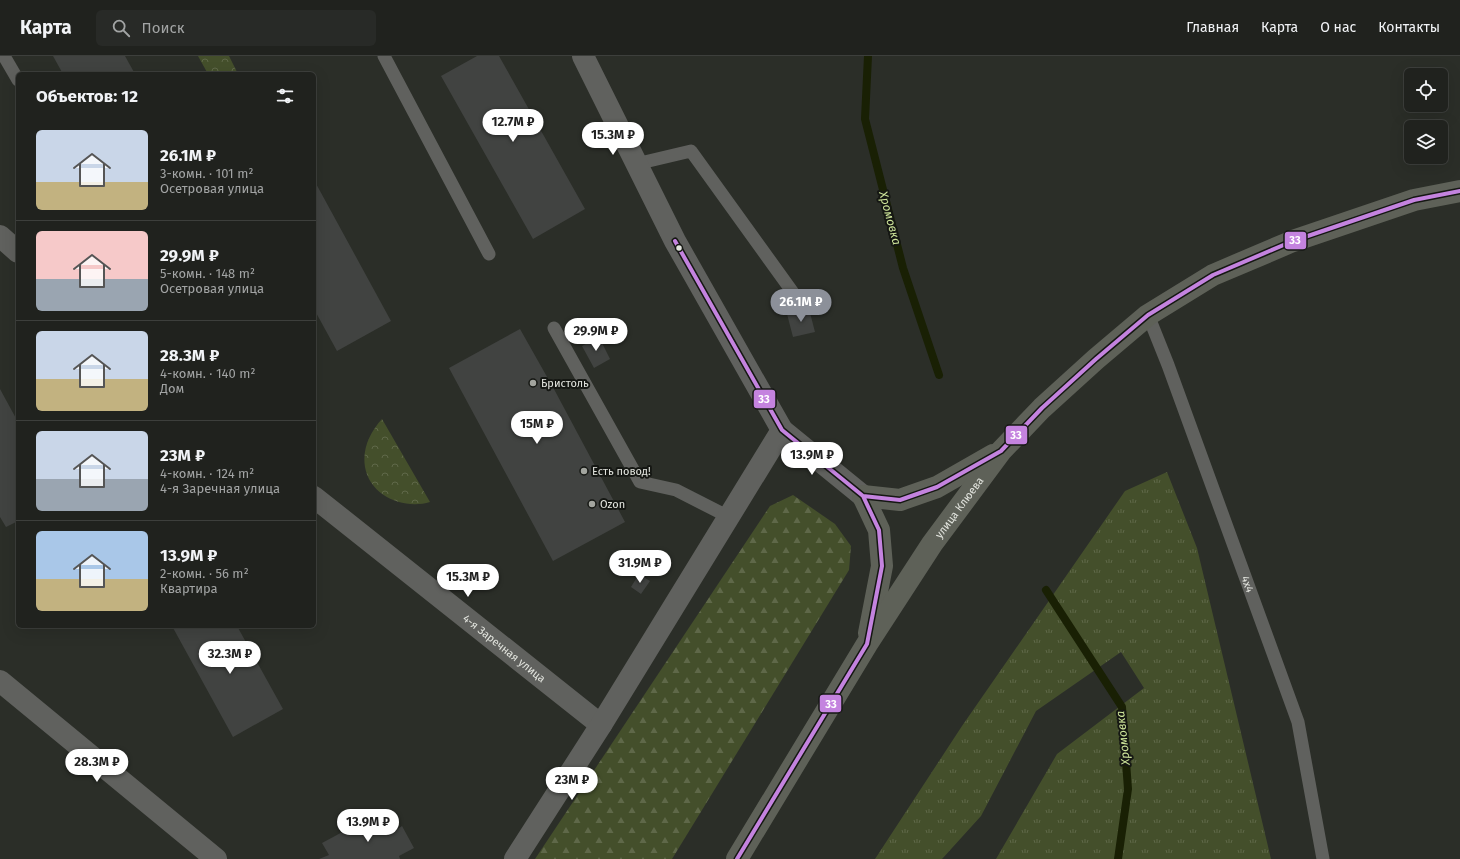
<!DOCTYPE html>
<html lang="ru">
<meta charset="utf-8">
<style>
:root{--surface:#20221e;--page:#282a27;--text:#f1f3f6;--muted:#a2a4a4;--line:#3d3f3c;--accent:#8c9099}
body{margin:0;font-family:"Fira Sans",sans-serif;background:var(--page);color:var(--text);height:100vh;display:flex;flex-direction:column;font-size:15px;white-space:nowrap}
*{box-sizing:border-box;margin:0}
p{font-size:13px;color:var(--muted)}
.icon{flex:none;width:22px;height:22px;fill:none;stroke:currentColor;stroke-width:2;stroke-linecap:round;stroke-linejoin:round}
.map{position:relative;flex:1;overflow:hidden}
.details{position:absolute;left:16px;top:16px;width:300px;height:556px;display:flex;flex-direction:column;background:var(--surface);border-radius:6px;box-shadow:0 4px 16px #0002,0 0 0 1px var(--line)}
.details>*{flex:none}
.fabs{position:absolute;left:1404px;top:12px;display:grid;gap:8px}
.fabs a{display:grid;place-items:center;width:44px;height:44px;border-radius:6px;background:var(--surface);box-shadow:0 4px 16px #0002,0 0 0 1px var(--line);font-size:20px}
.price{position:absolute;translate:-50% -34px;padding:0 9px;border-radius:14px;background:#fff;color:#222;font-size:13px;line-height:26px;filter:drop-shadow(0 1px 2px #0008)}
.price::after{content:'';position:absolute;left:50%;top:24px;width:12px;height:9px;margin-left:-6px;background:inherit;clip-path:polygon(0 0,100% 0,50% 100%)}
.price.on{background:var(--accent);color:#fff}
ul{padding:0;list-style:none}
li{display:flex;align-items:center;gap:12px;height:100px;padding:0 20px}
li+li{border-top:1px solid var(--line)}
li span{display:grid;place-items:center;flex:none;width:112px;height:80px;border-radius:6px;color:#555}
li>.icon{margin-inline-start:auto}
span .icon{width:48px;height:48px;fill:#fffc;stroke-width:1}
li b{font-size:17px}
h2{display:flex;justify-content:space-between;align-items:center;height:48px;padding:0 20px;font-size:17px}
header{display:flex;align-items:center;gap:24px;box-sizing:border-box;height:56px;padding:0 20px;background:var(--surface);border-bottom:1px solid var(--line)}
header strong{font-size:19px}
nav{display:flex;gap:22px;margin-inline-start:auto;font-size:14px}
.search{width:280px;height:36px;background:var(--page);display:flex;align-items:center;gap:10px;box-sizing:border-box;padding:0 14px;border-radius:6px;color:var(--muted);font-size:15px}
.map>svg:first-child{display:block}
.grass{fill:url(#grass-tufts)}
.forest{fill:url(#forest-firs)}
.park{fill:url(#park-crowns)}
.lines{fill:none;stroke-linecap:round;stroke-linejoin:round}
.stream{stroke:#192004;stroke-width:8}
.building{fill:#414341}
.lane{stroke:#60615e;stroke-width:13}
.street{stroke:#60615e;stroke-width:22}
.primary{stroke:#5e6158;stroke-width:22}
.bus-1-casing{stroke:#151713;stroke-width:7}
.bus-1{stroke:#c483df;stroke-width:4}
.bus-dot{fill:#e3e5df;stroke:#151713;stroke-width:1.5}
.poi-dot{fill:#a3a59f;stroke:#151713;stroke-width:1.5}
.labels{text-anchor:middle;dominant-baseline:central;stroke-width:4;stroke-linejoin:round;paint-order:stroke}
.poi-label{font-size:11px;fill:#e3e5df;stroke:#151713;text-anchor:start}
.street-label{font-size:11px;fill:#e3e5df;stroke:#151713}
.water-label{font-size:12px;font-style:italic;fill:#cee59a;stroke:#151713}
.line-badge{stroke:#151713;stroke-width:1.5}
.badge-label{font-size:11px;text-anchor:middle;font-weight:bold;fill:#fff}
</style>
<header>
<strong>Карта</strong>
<div class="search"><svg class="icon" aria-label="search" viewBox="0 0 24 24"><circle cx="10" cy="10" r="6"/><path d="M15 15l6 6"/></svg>Поиск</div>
<nav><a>Главная</a><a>Карта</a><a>О нас</a><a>Контакты</a></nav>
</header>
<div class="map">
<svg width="1460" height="803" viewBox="0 0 1460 803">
<defs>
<pattern id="grass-tufts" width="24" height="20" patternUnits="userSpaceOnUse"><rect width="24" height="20" fill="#444f2b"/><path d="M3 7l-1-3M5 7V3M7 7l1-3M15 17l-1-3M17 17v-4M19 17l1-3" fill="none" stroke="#5f6849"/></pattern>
<pattern id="forest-firs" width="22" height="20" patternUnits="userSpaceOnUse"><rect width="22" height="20" fill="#444f2b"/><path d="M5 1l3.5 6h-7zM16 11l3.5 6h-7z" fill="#5f6849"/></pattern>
<pattern id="park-crowns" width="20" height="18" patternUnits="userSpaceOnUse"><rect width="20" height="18" fill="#444f2b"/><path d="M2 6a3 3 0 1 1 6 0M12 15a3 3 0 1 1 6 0" fill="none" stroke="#5f6849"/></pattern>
</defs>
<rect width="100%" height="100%" fill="#2b2e28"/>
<path class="grass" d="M1167 416 1197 492 1271 803H996L1057 698 1144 632 1121 596 1036 655 981 760 942 803H875L962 670 1125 435Z"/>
<path class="forest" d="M793 439 835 468 851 490 849 514 672 803H535L770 450Z"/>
<path class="park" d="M198 0H229L238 18H208Z
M382 363 430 446C404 454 370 440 365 411 362 393 370 376 382 363Z"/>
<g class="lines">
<path class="stream" d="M868 0 865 63 903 212 939 319
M1046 534 1122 651 1128 733 1118 803"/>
</g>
<path class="building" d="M53 0H125L135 18H63Z
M477 0H499L585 153 533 183 441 20Z
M314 124 391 265 337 295 314 253Z
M809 253 815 276 793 281 787 258Z
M520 273 555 335 625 466 553 505 449 312Z
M599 281 610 303 594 312 582 290Z
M0 333 18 366V465L6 471 0 461Z
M639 518 650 525 641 538 631 531Z
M172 570H237L283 653 233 681Z
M374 759 388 780 402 770 414 792 399 800 400 803H319L329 799 322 787Z"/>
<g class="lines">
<g class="lane">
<path d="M4 0 18 24"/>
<path d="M384 0 489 198"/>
<path d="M636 108 691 95 794 238"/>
<path id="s1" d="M1148 259 1168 309 1298 666 1323 803"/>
<path d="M554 272 640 426 676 434 729 461"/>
</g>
<g class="street">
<path d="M583 0 675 185 782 374 863 440"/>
<path d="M0 180 18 196"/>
<path id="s2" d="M314 441 601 669"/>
<path d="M0 625 216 803"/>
<path d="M515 803 601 669 782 374"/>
</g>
<g class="primary">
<path d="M863 440 879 474 882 510 869 577"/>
<path d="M863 440 900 444 937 431 993 399"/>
<path id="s3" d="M737 803 867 588 932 488 1001 395 1042 352 1096 303 1148 259 1213 219 1293 185 1414 144 1460 135"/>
</g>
<g class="bus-1-casing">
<path id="bus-1" d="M675 185 782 374 863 440 879 474 882 510 867 588 737 803
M863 440 900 444 937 431 1001 395 1042 352 1096 303 1148 259 1213 219 1293 185 1414 144 1460 135"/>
</g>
<use href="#bus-1" class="bus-1"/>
</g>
<circle class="bus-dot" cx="679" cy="192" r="3.5"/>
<g class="poi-dot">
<circle cx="533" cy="327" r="4"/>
<circle cx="584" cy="415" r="4"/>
<circle cx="592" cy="448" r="4"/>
</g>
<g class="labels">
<g class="poi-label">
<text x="541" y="327">Бристоль</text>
<text x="592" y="415">Есть повод!</text>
<text x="600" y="448">Ozon</text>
</g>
<g class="street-label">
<text stroke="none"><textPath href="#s3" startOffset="416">улица Клюева</textPath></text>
<text stroke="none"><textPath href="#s1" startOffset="287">4x4</textPath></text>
<text stroke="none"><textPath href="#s2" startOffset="243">4-я Заречная улица</textPath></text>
</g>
<g class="water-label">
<text transform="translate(890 162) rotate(75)">Хромовка</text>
<text transform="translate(1123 682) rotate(-96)">Хромовка</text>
</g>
</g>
<g class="line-badge">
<rect x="1284" y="175" width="23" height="19" rx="4" fill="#c483df"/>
<rect x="753" y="333" width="23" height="20" rx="4" fill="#c483df"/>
<rect x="1005" y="369" width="23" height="20" rx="4" fill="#c483df"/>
<rect x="819" y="638" width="23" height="19" rx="4" fill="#c483df"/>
</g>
<g class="badge-label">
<text x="1295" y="188">33</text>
<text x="764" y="347">33</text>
<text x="1016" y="383">33</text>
<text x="831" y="652">33</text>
</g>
</svg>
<div class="fabs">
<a><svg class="icon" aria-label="locate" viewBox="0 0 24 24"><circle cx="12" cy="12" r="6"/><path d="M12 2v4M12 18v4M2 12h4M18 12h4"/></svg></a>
<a><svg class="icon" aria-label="layers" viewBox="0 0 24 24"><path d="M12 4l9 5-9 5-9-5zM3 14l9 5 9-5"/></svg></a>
</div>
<b class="price" style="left:513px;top:87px">12.7M ₽</b>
<b class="price" style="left:613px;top:100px">15.3M ₽</b>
<b class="price on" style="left:801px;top:267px">26.1M ₽</b>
<b class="price" style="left:596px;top:296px">29.9M ₽</b>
<b class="price" style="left:537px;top:389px">15M ₽</b>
<b class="price" style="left:812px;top:420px">13.9M ₽</b>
<b class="price" style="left:640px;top:528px">31.9M ₽</b>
<b class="price" style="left:468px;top:542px">15.3M ₽</b>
<b class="price" style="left:230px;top:619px">32.3M ₽</b>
<b class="price" style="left:97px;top:727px">28.3M ₽</b>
<b class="price" style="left:572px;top:745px">23M ₽</b>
<b class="price" style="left:368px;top:787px">13.9M ₽</b>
<section class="details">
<h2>Объектов: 12<svg class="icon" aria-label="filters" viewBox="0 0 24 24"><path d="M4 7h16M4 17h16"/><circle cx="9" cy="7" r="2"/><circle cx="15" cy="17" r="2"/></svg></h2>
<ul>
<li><span style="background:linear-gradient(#c9d6e8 65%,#c2b280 0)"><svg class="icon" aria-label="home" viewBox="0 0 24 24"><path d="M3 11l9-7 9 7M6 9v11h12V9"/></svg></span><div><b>26.1M ₽</b><p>3-комн. · 101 m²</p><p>Осетровая улица</p></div></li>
<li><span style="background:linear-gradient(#f6c9c9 60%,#9aa5b1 0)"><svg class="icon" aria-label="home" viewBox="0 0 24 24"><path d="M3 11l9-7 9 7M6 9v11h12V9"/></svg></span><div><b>29.9M ₽</b><p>5-комн. · 148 m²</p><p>Осетровая улица</p></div></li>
<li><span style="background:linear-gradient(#c9d6e8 60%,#c2b280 0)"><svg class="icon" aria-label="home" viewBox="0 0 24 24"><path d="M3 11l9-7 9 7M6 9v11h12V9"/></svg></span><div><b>28.3M ₽</b><p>4-комн. · 140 m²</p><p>Дом</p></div></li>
<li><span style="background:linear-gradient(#c9d6e8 60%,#9aa5b1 0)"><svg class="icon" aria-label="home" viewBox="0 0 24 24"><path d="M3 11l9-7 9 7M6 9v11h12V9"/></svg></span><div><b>23M ₽</b><p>4-комн. · 124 m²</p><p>4-я Заречная улица</p></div></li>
<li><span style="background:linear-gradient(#a9c7e8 60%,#c2b280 0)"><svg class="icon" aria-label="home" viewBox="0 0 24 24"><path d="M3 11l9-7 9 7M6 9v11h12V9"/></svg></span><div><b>13.9M ₽</b><p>2-комн. · 56 m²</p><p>Квартира</p></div></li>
</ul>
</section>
</div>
